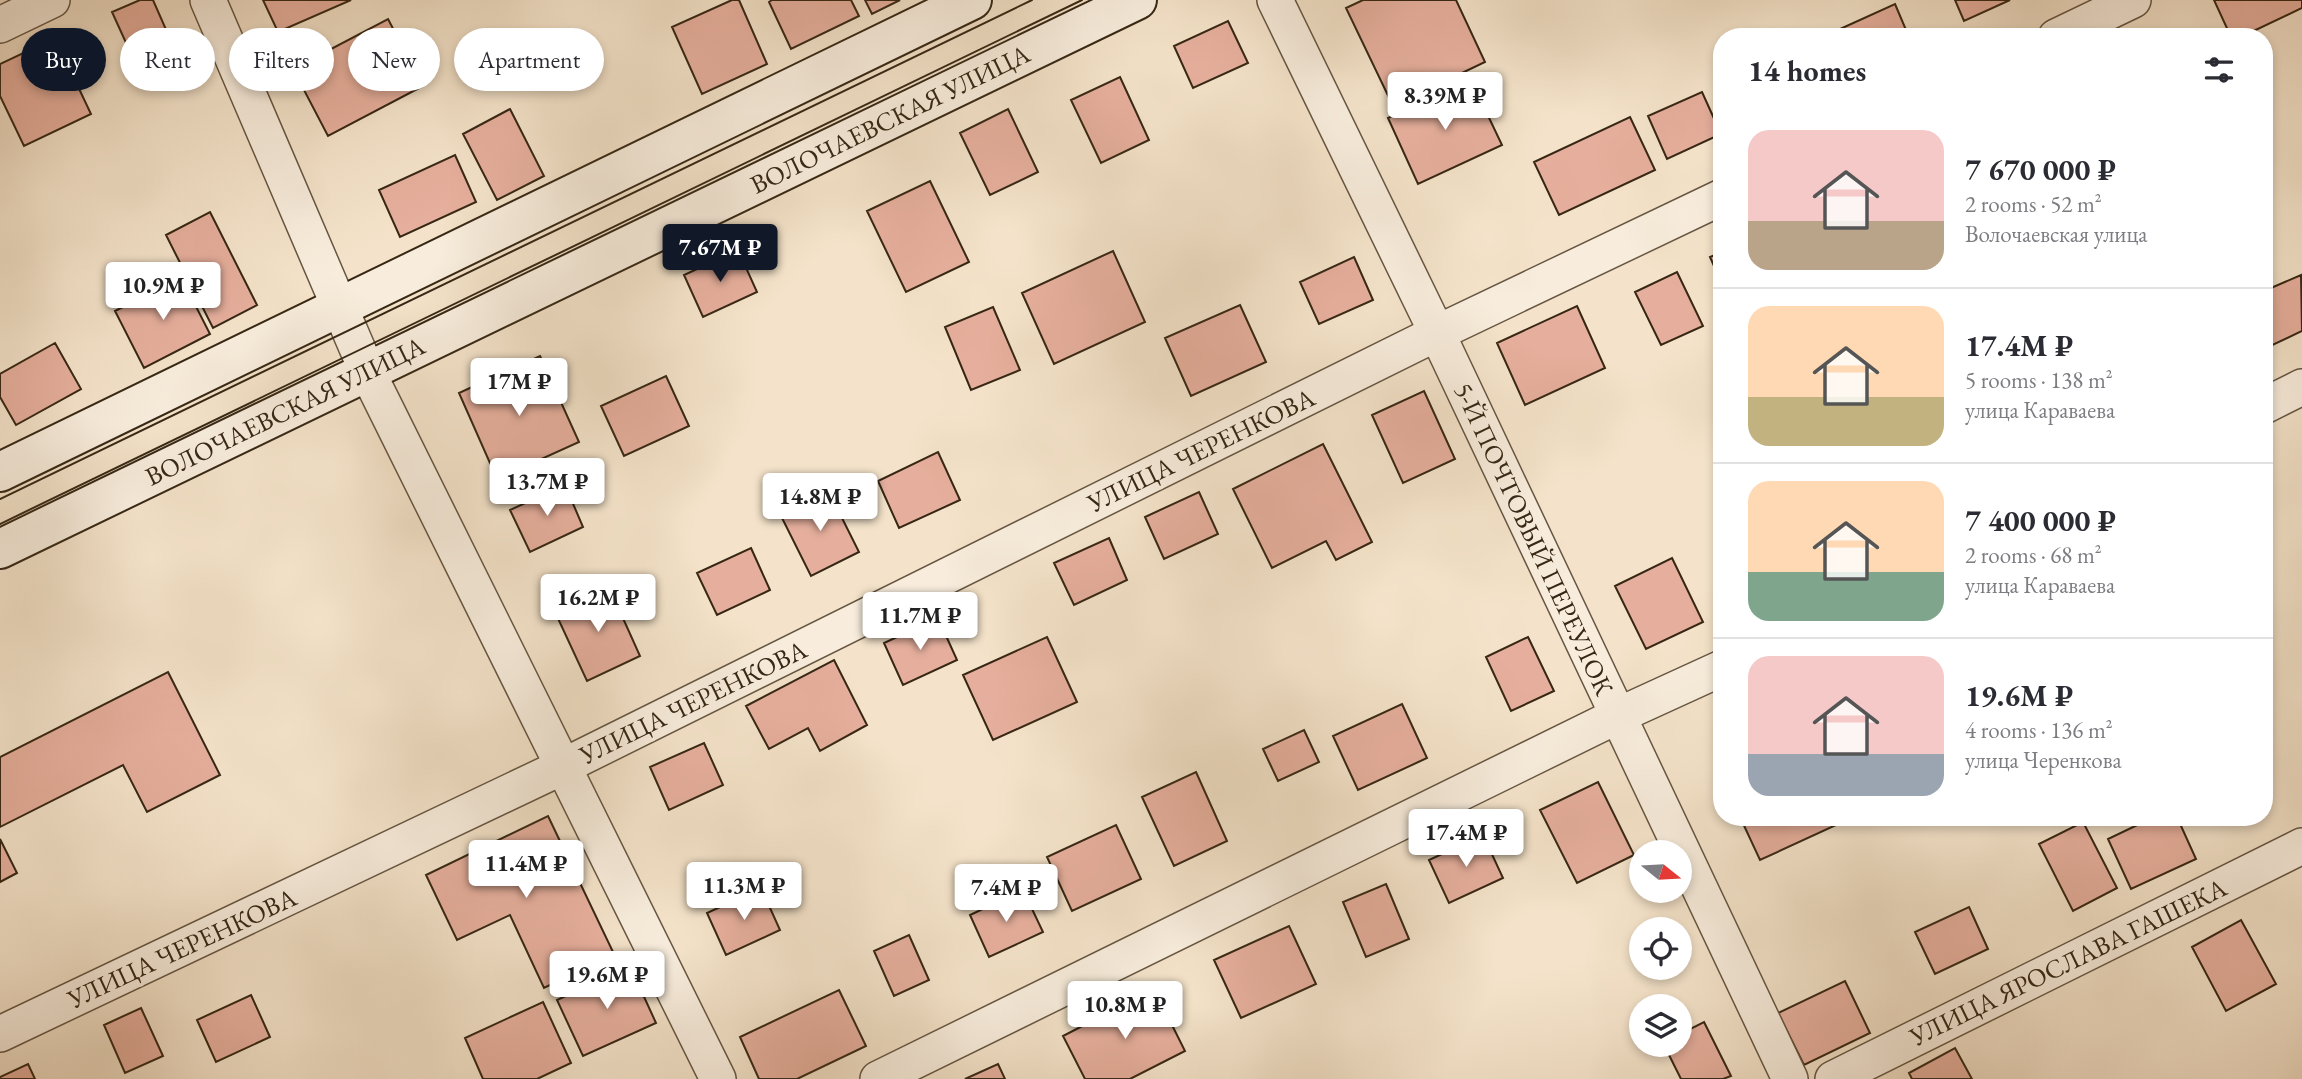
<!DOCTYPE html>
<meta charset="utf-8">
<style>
:root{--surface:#fff;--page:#f2f2f3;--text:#2b2b33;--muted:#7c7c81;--line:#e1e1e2;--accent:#111827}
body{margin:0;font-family:"EB Garamond",serif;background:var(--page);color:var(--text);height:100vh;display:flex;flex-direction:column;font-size:26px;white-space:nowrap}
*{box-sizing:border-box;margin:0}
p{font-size:23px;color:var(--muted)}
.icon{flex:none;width:38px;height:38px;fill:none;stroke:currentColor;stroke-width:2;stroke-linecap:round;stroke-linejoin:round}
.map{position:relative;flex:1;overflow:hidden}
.drawer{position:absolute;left:1713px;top:28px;width:560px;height:798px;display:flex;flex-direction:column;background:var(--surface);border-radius:28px;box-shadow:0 4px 10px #0003}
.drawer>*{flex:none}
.hud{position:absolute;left:21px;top:28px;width:665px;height:63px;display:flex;gap:14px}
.needle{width:46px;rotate:108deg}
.controls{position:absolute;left:1629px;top:840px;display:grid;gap:14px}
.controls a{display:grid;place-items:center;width:63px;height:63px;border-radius:50%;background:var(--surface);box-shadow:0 4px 10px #0003;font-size:35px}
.price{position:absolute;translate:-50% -60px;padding:0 16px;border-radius:7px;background:#fff;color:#222;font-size:23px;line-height:46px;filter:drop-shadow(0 2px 4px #0008)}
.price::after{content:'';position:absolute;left:50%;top:42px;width:21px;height:16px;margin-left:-10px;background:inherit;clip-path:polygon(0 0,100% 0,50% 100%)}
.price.current{background:var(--accent);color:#fff}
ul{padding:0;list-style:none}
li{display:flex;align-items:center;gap:21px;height:175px;padding:0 35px}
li+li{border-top:2px solid var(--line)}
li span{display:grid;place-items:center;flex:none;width:196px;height:140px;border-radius:21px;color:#555}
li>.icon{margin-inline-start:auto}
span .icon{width:84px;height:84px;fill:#fffc;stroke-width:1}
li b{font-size:30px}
h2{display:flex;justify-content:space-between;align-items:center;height:84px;padding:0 35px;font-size:30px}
.chip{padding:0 24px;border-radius:32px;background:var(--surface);box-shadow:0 4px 10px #0003;font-size:24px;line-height:63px}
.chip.current{background:var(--accent);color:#fff}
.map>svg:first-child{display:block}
.building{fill:#e6af9d;stroke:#362714;stroke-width:2}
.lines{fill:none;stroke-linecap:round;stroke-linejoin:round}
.street-casing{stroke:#665642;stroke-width:38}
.secondary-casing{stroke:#362714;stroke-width:42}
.street{stroke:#f8eddd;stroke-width:35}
.secondary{stroke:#f8eddd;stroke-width:38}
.tram{stroke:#362714;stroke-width:2}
.labels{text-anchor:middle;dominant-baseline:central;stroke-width:7;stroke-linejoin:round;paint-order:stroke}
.street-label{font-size:26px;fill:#362714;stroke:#f8eddd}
</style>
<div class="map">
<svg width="2302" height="1079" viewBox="0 0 2302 1079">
<rect width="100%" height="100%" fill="#f4e3ca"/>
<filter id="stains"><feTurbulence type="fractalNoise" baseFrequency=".00286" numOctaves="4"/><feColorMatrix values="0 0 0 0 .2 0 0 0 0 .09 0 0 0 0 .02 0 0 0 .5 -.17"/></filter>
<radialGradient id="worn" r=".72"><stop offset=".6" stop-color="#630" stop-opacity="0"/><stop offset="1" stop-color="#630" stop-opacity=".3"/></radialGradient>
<path class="building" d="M140 0H153L175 50 137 67 112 12Z
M263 0H351L278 32Z
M732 0H739L767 64 702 94 672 27Z
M772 0H851L859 16 791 49 769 2Z
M865 0H900L872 14Z
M1363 0H1456L1485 62 1393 106 1346 8Z
M1955 0H2010L1964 21Z
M2214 0H2302V8L2241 37H2231Z
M1895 4 1909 37H1844L1840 29Z
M388 19 423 86 328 136 293 69Z
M1228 21 1248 63 1193 88 1174 46Z
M55 38 91 114 24 146 0 96V64Z
M1120 77 1149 140 1101 163 1071 100Z
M1471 80 1502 145 1418 184 1388 118Z
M1702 92 1721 134 1667 159 1648 116Z
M510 109 544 176 497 200 463 134Z
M1008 109 1038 172 990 195 960 133Z
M1630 117 1655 170 1559 215 1534 162Z
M455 155 476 202 400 237 379 190Z
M930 181 969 262 906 292 867 211Z
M210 212 257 305 213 328 166 235Z
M738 250 757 292 703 317 684 275Z
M1113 251 1145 322 1054 364 1022 293Z
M1722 252V284L1710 257Z
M1354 257 1373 300 1319 324 1300 282Z
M1677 272 1703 326 1661 345 1635 292Z
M2301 275 2302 331 2264 349V291Z
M181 277 210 334 144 368 115 311Z
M1240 305 1266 362 1191 396 1165 338Z
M1577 306 1605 368 1525 405 1497 343Z
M993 307 1020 370 971 390 945 327Z
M55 343 81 389 16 425 0 397V374Z
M540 356 579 442 497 479 459 393Z
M666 376 689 426 624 456 601 406Z
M1424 391 1455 459 1403 483 1372 415Z
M1323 444 1372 542 1336 560 1326 541 1272 568 1233 489Z
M938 452 960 500 899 528 878 481Z
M565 485 583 527 530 552 510 510Z
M828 490 859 552 811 576 780 514Z
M1199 492 1218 534 1164 559 1145 517Z
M1109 538 1127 580 1074 605 1054 563Z
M751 548 770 590 717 615 697 573Z
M1672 558 1703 622 1646 649 1615 586Z
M609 587 640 656 587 681 555 612Z
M938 618 957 660 903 685 884 643Z
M1047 637 1077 702 993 740 963 675Z
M1528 637 1554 691 1511 711 1486 657Z
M834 660 867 725 820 751 808 728 769 749 746 706Z
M168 672 220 775 147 812 123 765 0 827V757Z
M1402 704 1427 758 1358 790 1333 736Z
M1304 730 1319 762 1278 781 1263 749Z
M704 743 723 785 669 810 650 767Z
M1196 772 1227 841 1174 866 1142 797Z
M1598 782 1634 855 1577 883 1540 810Z
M548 816 614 954 544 988 510 915 457 940 426 875Z
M1740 817H1846L1847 820 1760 860Z
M2154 817H2177L2196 859 2131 889 2108 839Z
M2083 822 2117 888 2073 911 2039 844Z
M1116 825 1141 879 1072 911 1047 857Z
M1483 835 1503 878 1449 903 1429 860Z
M0 839 17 873 0 882Z
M1386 884 1409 939 1366 957 1343 902Z
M761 888 780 930 726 955 707 913Z
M1023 890 1043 932 989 957 970 915Z
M1969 907 1988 949 1935 974 1915 932Z
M2241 920 2276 984 2226 1011 2192 947Z
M1289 926 1316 984 1241 1018 1214 960Z
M909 935 929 980 894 996 874 951Z
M630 966 656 1023 583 1056 557 1000Z
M1845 981 1870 1033 1804 1065 1778 1013Z
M1154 989 1185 1051 1130 1079H1085L1063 1036Z
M839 990 866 1046 797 1079H759L740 1037Z
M251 995 270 1037 216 1062 197 1020Z
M543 1002 571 1063 537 1079H483L465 1038Z
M141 1008 163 1056 125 1073 104 1025Z
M1704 1022 1731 1076 1723 1079H1681L1664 1045H1680V1034Z
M1955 1048 1972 1079H1912L1909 1073Z
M28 1064 35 1079H0V1077Z
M998 1064 1005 1079H965Z"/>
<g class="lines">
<g class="street-casing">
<path id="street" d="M208 0 367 371 718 1079
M1275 0 1437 333 1790 1079
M0 25 52 0
M2056 37 2133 0
M2264 406 2302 387
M0 1034 562 767 1437 333 1722 197
M878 1079 1617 716 1722 668
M1833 1079 2302 846"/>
</g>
<g class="secondary-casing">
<path id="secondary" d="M0 472 972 0
M0 549 1137 0"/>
</g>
<use href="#street" class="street"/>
<use href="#secondary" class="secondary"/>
<path class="tram" d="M0 499 1032 0
M0 524 1082 0"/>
</g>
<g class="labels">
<g class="street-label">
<text transform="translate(890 119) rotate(-26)">ВОЛОЧАЕВСКАЯ УЛИЦА</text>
<text transform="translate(285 411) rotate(-26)">ВОЛОЧАЕВСКАЯ УЛИЦА</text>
<text transform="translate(1201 450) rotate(-26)">УЛИЦА ЧЕРЕНКОВА</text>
<text transform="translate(1534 539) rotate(65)">5-Й ПОЧТОВЫЙ ПЕРЕУЛОК</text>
<text transform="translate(693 702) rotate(-26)">УЛИЦА ЧЕРЕНКОВА</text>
<text transform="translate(182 948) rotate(-25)">УЛИЦА ЧЕРЕНКОВА</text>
<text transform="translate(2068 962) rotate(-26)">УЛИЦА ЯРОСЛАВА ГАШЕКА</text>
</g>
</g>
<rect width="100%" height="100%" filter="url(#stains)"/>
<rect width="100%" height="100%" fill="url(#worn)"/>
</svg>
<div class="controls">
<a><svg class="needle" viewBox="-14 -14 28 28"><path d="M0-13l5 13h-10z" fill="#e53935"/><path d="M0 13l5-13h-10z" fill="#7c7c81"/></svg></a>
<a><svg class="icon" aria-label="locate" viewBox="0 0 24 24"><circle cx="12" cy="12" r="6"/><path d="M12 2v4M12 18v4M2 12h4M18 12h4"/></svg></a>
<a><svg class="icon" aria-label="layers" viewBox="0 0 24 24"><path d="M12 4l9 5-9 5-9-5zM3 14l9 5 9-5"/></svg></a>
</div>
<b class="price" style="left:1445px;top:132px">8.39M ₽</b>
<b class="price current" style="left:720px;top:284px">7.67M ₽</b>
<b class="price" style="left:163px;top:322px">10.9M ₽</b>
<b class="price" style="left:519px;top:418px">17M ₽</b>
<b class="price" style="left:547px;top:518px">13.7M ₽</b>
<b class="price" style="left:820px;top:533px">14.8M ₽</b>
<b class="price" style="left:598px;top:634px">16.2M ₽</b>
<b class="price" style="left:920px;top:652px">11.7M ₽</b>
<b class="price" style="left:1466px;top:869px">17.4M ₽</b>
<b class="price" style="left:526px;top:900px">11.4M ₽</b>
<b class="price" style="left:744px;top:922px">11.3M ₽</b>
<b class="price" style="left:1006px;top:924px">7.4M ₽</b>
<b class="price" style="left:607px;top:1011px">19.6M ₽</b>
<b class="price" style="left:1125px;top:1041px">10.8M ₽</b>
<div class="hud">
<a class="chip current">Buy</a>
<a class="chip">Rent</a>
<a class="chip">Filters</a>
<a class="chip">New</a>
<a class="chip">Apartment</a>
</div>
<section class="drawer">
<h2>14 homes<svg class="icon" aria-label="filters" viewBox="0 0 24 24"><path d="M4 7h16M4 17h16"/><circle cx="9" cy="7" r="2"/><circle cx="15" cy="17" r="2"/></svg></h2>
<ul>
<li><span style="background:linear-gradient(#f6c9c9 65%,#b9a48a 0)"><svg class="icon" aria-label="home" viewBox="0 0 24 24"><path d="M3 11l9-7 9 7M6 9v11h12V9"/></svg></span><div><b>7 670 000 ₽</b><p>2 rooms · 52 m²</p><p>Волочаевская улица</p></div></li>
<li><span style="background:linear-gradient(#ffd9b3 65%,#c2b280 0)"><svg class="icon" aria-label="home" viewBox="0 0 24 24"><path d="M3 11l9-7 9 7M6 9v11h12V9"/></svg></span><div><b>17.4M ₽</b><p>5 rooms · 138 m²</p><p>улица Караваева</p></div></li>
<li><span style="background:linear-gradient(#ffd9b3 65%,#7fa58c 0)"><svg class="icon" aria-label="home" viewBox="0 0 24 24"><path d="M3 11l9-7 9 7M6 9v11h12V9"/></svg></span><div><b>7 400 000 ₽</b><p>2 rooms · 68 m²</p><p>улица Караваева</p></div></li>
<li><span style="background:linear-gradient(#f6c9c9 70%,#9aa5b1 0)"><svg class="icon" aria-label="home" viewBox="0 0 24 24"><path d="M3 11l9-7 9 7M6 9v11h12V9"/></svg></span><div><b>19.6M ₽</b><p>4 rooms · 136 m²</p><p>улица Черенкова</p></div></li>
</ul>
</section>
</div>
